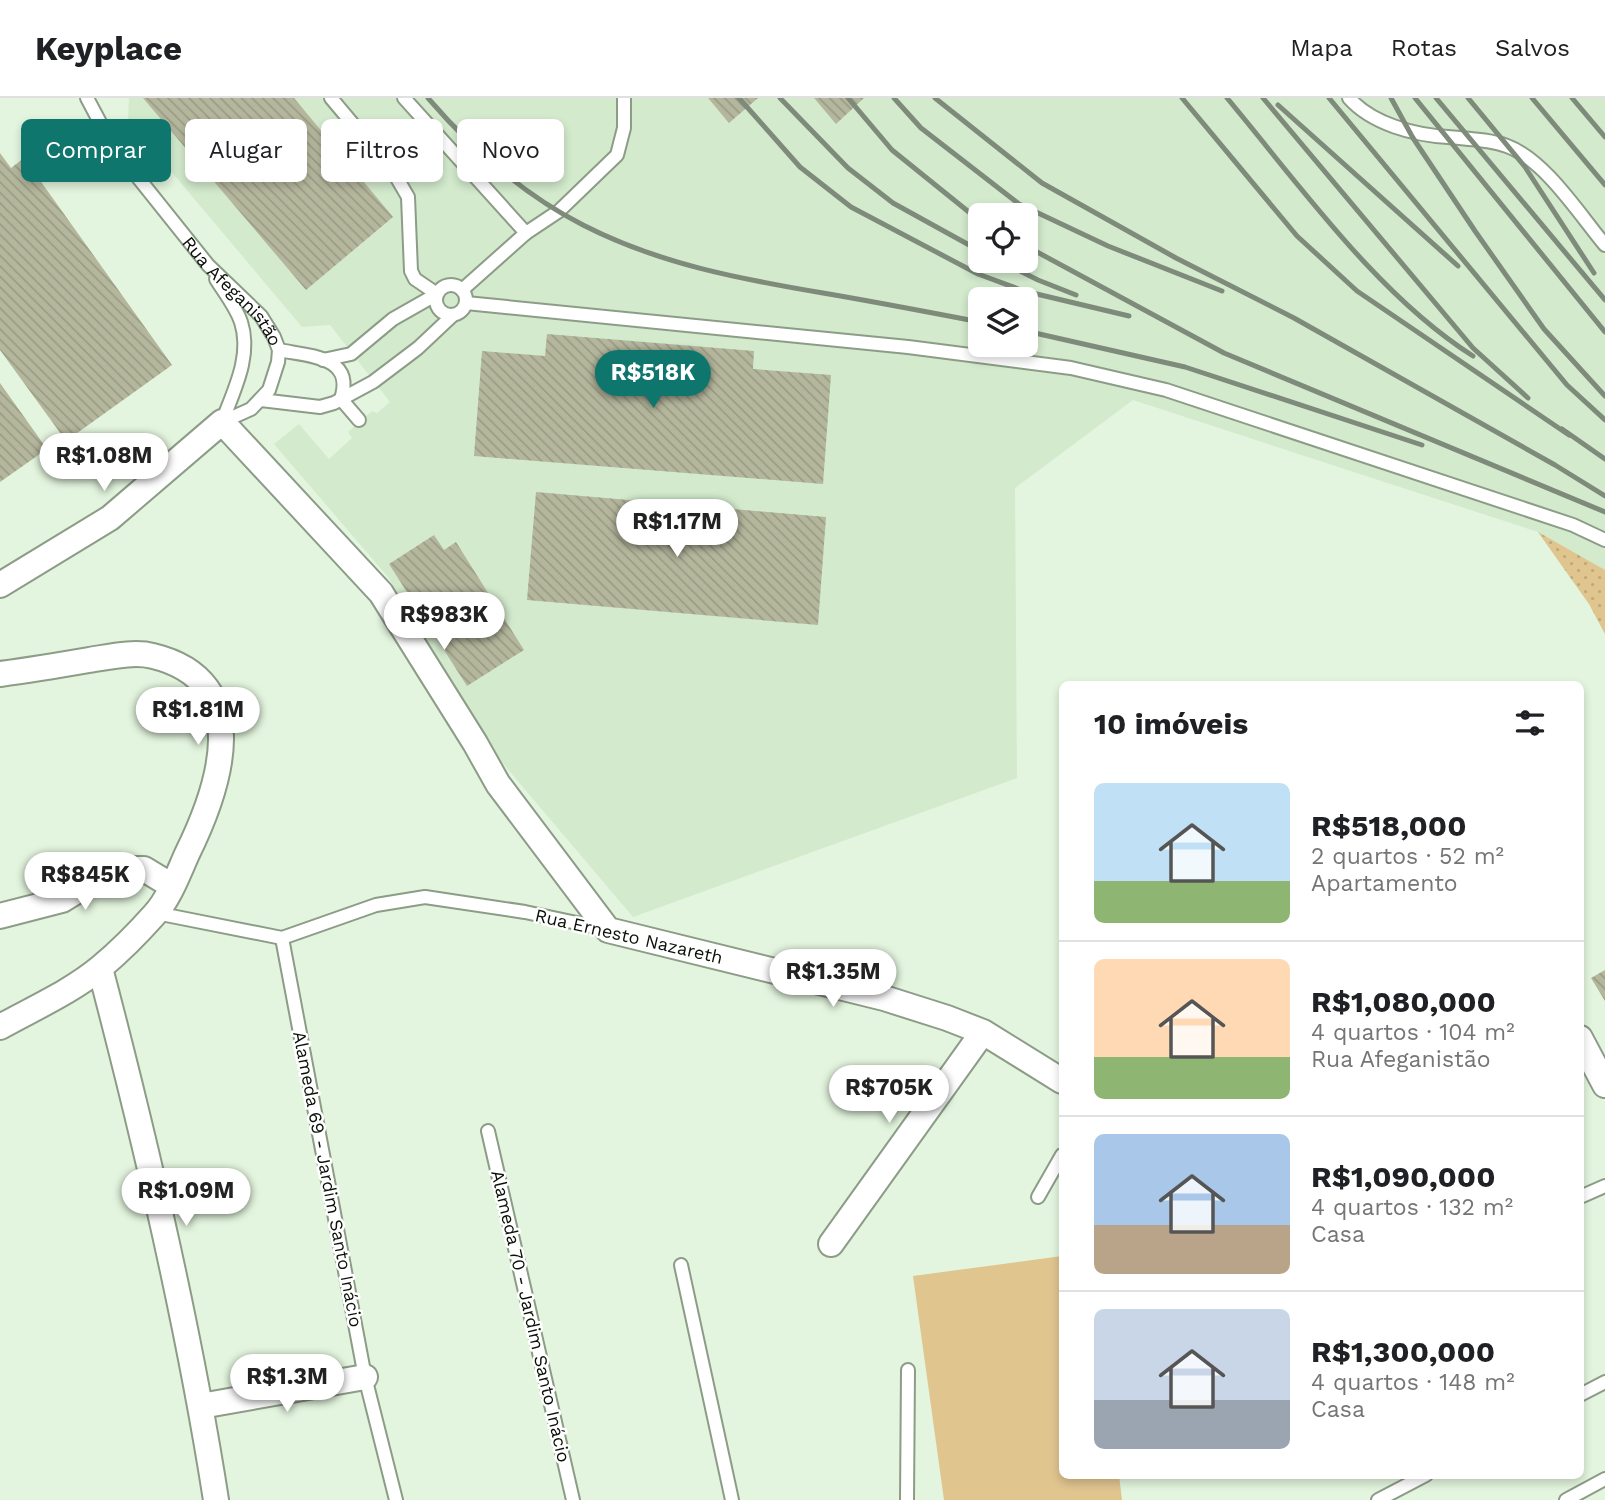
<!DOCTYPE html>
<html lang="pt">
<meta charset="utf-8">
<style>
:root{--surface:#fff;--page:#f6f6f6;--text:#202124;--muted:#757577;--line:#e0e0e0;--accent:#0f766e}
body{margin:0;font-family:"Work Sans",sans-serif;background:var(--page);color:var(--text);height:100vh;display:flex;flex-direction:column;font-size:26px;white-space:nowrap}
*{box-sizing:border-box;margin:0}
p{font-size:23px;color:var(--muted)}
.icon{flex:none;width:38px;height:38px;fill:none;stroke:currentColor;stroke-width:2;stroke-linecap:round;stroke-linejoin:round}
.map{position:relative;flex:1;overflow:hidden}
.panel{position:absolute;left:1059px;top:583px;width:525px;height:798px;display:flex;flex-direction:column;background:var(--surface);border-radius:10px;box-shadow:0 4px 10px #0003}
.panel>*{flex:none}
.top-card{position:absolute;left:21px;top:21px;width:665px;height:63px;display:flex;gap:14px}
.tools{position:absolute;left:968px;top:105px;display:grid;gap:14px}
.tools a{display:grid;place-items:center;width:70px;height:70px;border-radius:10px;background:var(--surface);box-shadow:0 4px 10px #0003;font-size:35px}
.price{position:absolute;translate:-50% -60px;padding:0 16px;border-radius:24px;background:#fff;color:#222;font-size:23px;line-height:46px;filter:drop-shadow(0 2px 4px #0008)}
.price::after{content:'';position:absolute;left:50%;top:42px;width:21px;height:16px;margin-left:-10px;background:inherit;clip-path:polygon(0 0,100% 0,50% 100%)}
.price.on{background:var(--accent);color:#fff}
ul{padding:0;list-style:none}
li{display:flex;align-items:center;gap:21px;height:175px;padding:0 35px}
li+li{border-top:2px solid var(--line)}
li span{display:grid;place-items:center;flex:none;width:196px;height:140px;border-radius:10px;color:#555}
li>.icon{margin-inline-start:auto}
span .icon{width:84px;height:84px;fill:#fffc;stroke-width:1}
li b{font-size:30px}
h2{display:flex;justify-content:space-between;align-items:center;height:84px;padding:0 35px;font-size:30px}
.pill{padding:0 24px;border-radius:10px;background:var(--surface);box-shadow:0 4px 10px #0003;font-size:24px;line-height:63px}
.pill.on{background:var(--accent);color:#fff}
header{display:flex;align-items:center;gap:42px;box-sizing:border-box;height:98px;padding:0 35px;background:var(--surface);border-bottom:2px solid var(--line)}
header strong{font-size:33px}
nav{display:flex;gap:38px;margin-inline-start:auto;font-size:24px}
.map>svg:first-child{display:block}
.built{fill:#d3eacd;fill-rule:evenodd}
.grass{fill:url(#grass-dots)}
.garden{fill:#e0c58f}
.building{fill:url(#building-back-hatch)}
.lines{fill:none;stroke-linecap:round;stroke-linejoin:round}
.lane-casing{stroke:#8c9c87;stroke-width:16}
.street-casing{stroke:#8c9c87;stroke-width:28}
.lane{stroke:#fff;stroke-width:12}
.street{stroke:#fff;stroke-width:24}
.rail{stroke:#7e8b7b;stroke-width:5}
.labels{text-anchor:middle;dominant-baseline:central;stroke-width:5;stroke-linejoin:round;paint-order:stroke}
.street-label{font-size:18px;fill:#0a1008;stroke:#fff}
</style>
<header>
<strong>Keyplace</strong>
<nav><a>Mapa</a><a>Rotas</a><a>Salvos</a></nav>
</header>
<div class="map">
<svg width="1605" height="1402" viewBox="0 0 1605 1402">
<defs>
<pattern id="grass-dots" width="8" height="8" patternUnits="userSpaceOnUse" patternTransform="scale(1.75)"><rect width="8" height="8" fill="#e0c58f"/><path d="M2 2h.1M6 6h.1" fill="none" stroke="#bfa87a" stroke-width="1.8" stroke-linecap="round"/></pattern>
<pattern id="building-back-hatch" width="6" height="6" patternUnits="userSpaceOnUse" patternTransform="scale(1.75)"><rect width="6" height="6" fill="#b5b79d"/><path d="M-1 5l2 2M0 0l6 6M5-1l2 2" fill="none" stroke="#9a9c86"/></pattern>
</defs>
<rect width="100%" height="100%" fill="#e3f5de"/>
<path class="built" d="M129 0H1605V536L1589 506 1538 434 1133 302 1015 390 1017 680 633 819 500 662 388 479 274 346 299 326 329 361 352 340 348 334 372 313 377 315 390 304 330 227 302 229 128 22ZM980 117H1026V163H980ZM980 201H1026V247H980Z"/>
<path class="grass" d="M1538 434 1605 472V536L1589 506Z"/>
<path class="garden" d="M1062 1158V1377H1119L1122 1402H944L913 1178Z"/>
<path class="building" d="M143 0H294L393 119 306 192Z
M708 0H758L729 25Z
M814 0H864L836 26Z
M0 55 11 70 24 60 172 267 66 343 0 252Z
M547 236 754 253 753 271 831 277 823 386 474 358 482 253 545 258Z
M0 285 47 351 0 384Z
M536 394 826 419 818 527 527 502Z
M434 437 444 452 456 444 524 552 467 588 389 466Z
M1605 872V903L1591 880Z"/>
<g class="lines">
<g class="lane-casing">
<g id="lane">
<path id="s1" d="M87 0 112 47 208 167 261 218 274 239 279 252 278 264 269 292 251 311 222 324"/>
<path d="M404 0 526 135"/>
<path d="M1349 0C1372 26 1414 37 1448 39 1467 41 1488 41 1507 48 1545 62 1579 116 1605 147"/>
<path d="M216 181C224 194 236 209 241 224 252 258 234 292 222 324"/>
<circle cx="451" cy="202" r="15"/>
<path d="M462 192 526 135 559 113 617 57 624 30V0"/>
<path d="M466 205 908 249 1071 270 1166 292 1573 427 1605 442"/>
<path d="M279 252C309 258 355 258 341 301"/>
<path d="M323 262 351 256 393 221 437 196 415 181 411 173 408 99 394 75 331 0"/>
<path d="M341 301 359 322"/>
<path d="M261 302 320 309 334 305 373 284 418 250 452 218"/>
<path d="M156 815 282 840 376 807 425 799 525 814 605 831"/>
<path d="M282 840 365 1279 396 1402"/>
<path d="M488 1033 573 1402"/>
<path d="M1038 1099 1062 1057"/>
<path d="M1580 1099 1605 1088"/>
<path d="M681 1167 732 1402"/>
<path d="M1580 1297 1605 1284"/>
<path d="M907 1402 908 1272"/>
<path d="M1378 1402 1426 1377"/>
<path d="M1566 1402 1605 1381"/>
</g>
</g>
<g class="street-casing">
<path id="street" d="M0 487 110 420 222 324 381 495 475 645 498 686 608 832 884 900 947 920 983 934 1062 983
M0 576C30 572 60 567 89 562 109 559 134 553 153 558 256 583 220 689 187 756 178 776 169 801 154 817 138 835 119 854 101 869 71 894 34 910 0 929
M0 818 62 802 104 776 117 771H144L172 788
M100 870C146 1045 188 1223 216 1402
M1580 940 1605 987
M831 1146 983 934
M201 1308 365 1279"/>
</g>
<use href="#lane" class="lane"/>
<use href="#street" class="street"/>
<path class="rail" d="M428 0C471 50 524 97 583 127 659 166 740 181 823 195 876 204 928 214 980 224
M739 0 800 69 851 109 978 176 1024 193 1129 218
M780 0 848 70 893 105 980 153
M848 0 892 52 980 123
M894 0 921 30 1019 106 1108 148 1222 193
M935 0 1042 85 1176 160 1294 220 1555 367 1605 398
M1182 0 1297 138 1357 193 1569 337
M1227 0C1299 86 1378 198 1473 258
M1263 0 1473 250 1528 300
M1329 0 1567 287 1605 322
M1391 0 1413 40 1475 133 1544 231 1605 298
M1415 0 1605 234
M1436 0 1605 202
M1468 0 1525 69 1594 175
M1532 0 1605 87
M1572 0 1605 39
M1278 7 1458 168
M1026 148 1224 255 1605 414
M1000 163 1038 182 1076 197
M1026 233 1185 269 1422 347
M1562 331 1605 361"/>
</g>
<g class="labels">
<g class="street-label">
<text stroke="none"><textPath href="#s1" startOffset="243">Rua Afeganistão</textPath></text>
<text transform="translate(629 838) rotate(13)">Rua Ernesto Nazareth</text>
<text transform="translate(328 1081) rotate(79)">Alameda 69 - Jardim Santo Inácio</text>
<text transform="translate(531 1218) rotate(77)">Alameda 70 - Jardim Santo Inácio</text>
</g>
</g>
</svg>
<div class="tools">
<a><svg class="icon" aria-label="locate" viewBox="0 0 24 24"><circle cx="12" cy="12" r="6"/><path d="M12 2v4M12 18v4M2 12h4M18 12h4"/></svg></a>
<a><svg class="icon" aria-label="layers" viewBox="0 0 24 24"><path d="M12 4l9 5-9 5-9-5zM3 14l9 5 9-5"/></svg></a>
</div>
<b class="price on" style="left:653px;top:312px">R$518K</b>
<b class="price" style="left:104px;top:395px">R$1.08M</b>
<b class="price" style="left:677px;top:461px">R$1.17M</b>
<b class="price" style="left:444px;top:554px">R$983K</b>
<b class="price" style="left:198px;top:649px">R$1.81M</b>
<b class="price" style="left:85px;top:814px">R$845K</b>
<b class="price" style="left:833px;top:911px">R$1.35M</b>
<b class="price" style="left:889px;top:1027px">R$705K</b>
<b class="price" style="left:186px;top:1130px">R$1.09M</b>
<b class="price" style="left:287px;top:1316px">R$1.3M</b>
<div class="top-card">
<a class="pill on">Comprar</a>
<a class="pill">Alugar</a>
<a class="pill">Filtros</a>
<a class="pill">Novo</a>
</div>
<section class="panel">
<h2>10 imóveis<svg class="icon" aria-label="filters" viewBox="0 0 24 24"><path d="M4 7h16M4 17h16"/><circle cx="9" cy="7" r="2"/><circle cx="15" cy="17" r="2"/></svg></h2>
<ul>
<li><span style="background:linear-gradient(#bfe0f5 70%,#8fb573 0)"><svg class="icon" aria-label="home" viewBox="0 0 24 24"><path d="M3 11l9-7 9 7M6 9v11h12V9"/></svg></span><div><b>R$518,000</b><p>2 quartos · 52 m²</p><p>Apartamento</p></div></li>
<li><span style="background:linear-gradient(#ffd9b3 70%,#8fb573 0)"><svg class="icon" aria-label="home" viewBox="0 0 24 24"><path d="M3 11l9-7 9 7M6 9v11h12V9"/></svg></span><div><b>R$1,080,000</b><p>4 quartos · 104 m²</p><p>Rua Afeganistão</p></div></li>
<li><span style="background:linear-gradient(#a9c7e8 65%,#b9a48a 0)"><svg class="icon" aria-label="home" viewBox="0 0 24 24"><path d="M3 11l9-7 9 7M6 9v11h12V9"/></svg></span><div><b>R$1,090,000</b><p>4 quartos · 132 m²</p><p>Casa</p></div></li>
<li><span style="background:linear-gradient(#c9d6e8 65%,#9aa5b1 0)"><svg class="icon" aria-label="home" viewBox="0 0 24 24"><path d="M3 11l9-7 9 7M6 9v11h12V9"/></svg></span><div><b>R$1,300,000</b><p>4 quartos · 148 m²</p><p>Casa</p></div></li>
</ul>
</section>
</div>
